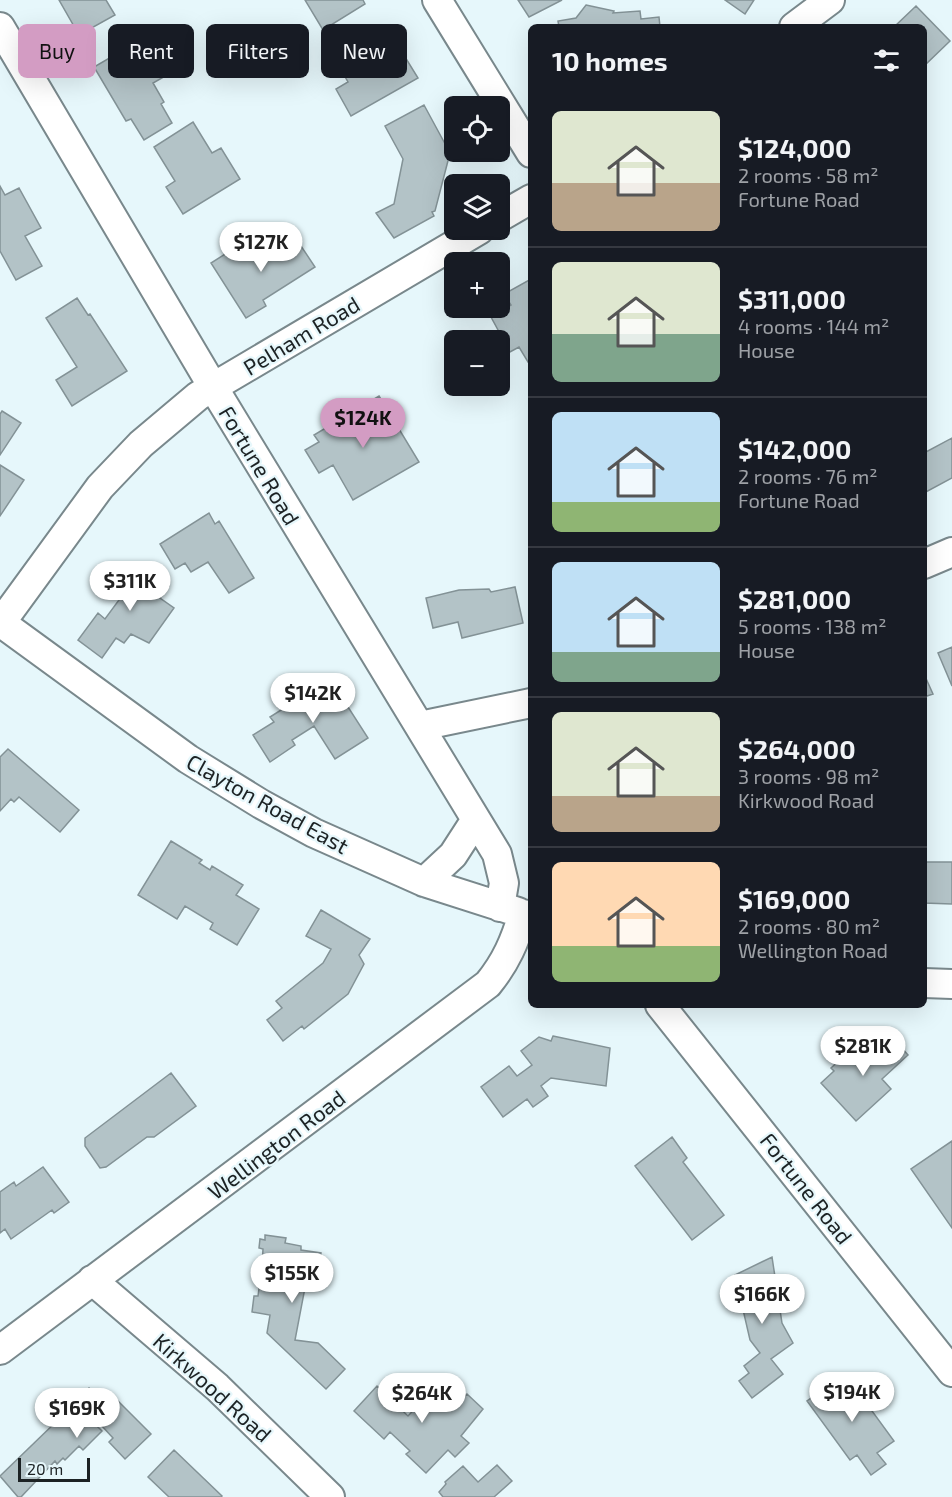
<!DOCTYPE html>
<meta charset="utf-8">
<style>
:root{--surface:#171b24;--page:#20242c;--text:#f1f3f6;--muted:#9ea1a6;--line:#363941;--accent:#d39cc3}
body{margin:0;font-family:"Exo 2",sans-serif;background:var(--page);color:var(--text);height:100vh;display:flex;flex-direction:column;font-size:22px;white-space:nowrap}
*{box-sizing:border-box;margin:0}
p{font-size:20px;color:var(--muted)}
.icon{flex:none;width:33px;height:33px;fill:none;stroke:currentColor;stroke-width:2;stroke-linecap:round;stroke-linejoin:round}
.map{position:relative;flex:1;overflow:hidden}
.panel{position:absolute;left:528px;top:24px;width:399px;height:984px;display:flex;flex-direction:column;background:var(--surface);border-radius:9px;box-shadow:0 6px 24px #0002}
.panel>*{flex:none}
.banner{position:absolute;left:18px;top:24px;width:420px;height:54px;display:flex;gap:12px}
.tools{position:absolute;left:444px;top:96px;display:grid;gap:12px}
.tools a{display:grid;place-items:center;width:66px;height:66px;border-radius:9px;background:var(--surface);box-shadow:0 6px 24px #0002;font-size:30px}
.scale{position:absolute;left:18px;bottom:15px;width:72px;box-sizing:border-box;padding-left:6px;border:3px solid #1c2224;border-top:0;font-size:16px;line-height:21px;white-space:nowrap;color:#1c2224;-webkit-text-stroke:4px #e6f7fb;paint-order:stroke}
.price{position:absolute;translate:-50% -51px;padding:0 14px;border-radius:21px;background:#fff;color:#222;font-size:20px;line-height:39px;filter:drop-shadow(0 2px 3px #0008)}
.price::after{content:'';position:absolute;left:50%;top:36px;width:18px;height:14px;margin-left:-9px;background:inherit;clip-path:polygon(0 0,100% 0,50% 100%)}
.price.active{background:var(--accent);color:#111}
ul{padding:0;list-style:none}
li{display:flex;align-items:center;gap:18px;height:150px;padding:0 24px}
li+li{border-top:2px solid var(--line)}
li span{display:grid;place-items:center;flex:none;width:168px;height:120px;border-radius:9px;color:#555}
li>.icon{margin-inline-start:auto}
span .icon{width:72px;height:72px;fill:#fffc;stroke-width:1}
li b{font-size:26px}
h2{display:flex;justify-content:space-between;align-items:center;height:72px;padding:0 24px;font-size:26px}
.tag{padding:0 21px;border-radius:9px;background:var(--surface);box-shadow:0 6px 24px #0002;font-size:21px;line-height:54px}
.tag.active{background:var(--accent);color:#111}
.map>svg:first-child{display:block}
.building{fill:#b3c3c7;stroke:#839296;stroke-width:1.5}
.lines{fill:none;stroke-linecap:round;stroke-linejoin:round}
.minor-casing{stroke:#79888c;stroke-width:32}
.minor{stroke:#fff;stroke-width:28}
.labels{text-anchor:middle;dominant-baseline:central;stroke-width:4.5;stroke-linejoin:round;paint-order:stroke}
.street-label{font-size:22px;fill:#1c2224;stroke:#e6f7fb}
</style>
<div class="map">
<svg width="952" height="1497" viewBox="0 0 952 1497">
<rect width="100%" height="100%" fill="#e6f7fb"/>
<path class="building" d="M59 0H106L115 15 79 35Z
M305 0H363L365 4 323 30Z
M518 0H562L529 17Z
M725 0H754L745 14Z
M586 5 614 11 613 13 640 11 641 19 659 17 660 27H559L558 21 576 18Z
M916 6 950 41 924 66V27H894Z
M166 25 188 63 153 83 164 102 161 104 172 123 144 140 131 119 126 121 94 67Z
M363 39 379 65 402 52 418 78 351 116 336 89 348 82 332 54 355 40 357 43Z
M424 105 450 153 435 211 432 212 434 216 394 238 376 213 394 204 403 159 385 126Z
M193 122 212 153 221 148 240 179 183 214 166 187 175 181 154 147Z
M0 186 5 195 19 188 41 228 25 236 42 266 16 280 0 251Z
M295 237 315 267 263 300 266 306 246 318 211 263 241 244 249 256 256 252 260 259Z
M531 279V360L528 362 519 347 510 352 491 317 511 305 504 294Z
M77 298 88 315 90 314 127 371 72 406 56 380 77 367 46 318Z
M379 396 419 462 353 500 333 465 319 473 305 450 319 442 314 435Z
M2 411 21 423 0 455V414Z
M952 438V478L924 493V453Z
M0 465 24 480 0 516Z
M209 513 215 524 219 521 254 578 229 593 208 562 191 572 185 563 175 569 160 544Z
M136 562 169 586 160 598 174 608 149 643 131 634 124 643 116 638 102 658 78 640 98 613 105 619 119 600 111 595Z
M515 587 523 623 462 638 458 622 433 628 426 598 459 590 489 589 491 592Z
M952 647V686L938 653Z
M924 674 933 694 924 697Z
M330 679 368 738 335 759 314 726 292 740 295 745 270 762 253 735 274 722 270 717Z
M8 749 79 810 60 832 19 797 14 802 11 799 0 811V757Z
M171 841 202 860 199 863 210 870 212 866 243 885 236 895 259 909 237 945 210 929 213 923 185 906 177 919 138 895Z
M924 862H952V904L924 903Z
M321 910 370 939 359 955 364 964 348 994 304 1029 302 1026 283 1041 267 1020 282 1008 276 1001 323 963 331 949 306 936Z
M553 1036 610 1048 606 1086 551 1078 541 1086 548 1096 533 1107 527 1099 503 1117 481 1087 509 1066 517 1076 532 1065 521 1051 539 1037 551 1041Z
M891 1036 908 1055 882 1079 891 1089 856 1121 821 1083 834 1071 831 1068 857 1044 869 1056Z
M171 1073 196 1106 154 1137H147L106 1167 100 1168 85 1146V1138Z
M672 1137 687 1158 683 1162 724 1215 692 1240 635 1166Z
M952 1141V1228L911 1169Z
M43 1167 69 1202 54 1213 52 1210 11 1239 5 1229 0 1233V1192L14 1182 16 1186Z
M265 1235 286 1238 285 1243 301 1246V1250L321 1253 318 1279 307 1277 295 1340 318 1343 345 1369 326 1389 267 1333 270 1315 252 1312 254 1296H258L262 1266 263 1249 259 1248 260 1239 265 1240Z
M772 1257 782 1323 793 1343 771 1359 783 1374 752 1398 739 1381 749 1373 744 1366 760 1353 750 1340 735 1275Z
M845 1374 894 1441 877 1453 886 1464 871 1475 857 1455 850 1460 807 1401Z
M437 1385 457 1404 467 1394 483 1409 461 1436 469 1443 455 1457 448 1450 426 1473 406 1454 410 1451 390 1432 384 1439 354 1411 377 1386 408 1416Z
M89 1388 102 1401 110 1393 151 1434 125 1459 109 1442 113 1438 101 1425 98 1427 102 1431 83 1450 79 1446 65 1460 63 1458 57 1464 55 1461 21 1497H18L0 1476 59 1419 62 1421 81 1403 78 1399Z
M174 1450 222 1496 221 1497H169L148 1477Z
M497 1465 512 1481 494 1497H443L439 1492 446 1484 445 1482 463 1466 478 1482Z"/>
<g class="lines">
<g class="minor-casing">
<path id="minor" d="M437 0 531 153
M0 27 213 387 497 854 504 883 500 907
M794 27 830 0
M500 217 531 199
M924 564 952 552
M0 622 188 759 261 804 314 833 424 882 518 912
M0 624 100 487 141 444 198 396 479 230
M420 726 531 703
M424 882 453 855 475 821
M924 983 952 984
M660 1005 952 1372
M92 1280 217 1387 330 1497
M0 1350 488 984C506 962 515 941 523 914"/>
</g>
<use href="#minor" class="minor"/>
</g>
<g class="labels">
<g class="street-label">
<text transform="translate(301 335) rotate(-31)">Pelham Road</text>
<text transform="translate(260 465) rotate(59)">Fortune Road</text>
<text transform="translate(268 803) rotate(29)">Clayton Road East</text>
<text transform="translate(276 1144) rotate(-37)">Wellington Road</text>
<text transform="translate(807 1188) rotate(52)">Fortune Road</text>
<text transform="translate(213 1387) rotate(42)">Kirkwood Road</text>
</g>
</g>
</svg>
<div class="tools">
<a><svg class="icon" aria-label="locate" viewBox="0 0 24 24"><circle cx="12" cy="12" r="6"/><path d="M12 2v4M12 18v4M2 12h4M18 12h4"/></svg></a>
<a><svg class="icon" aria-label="layers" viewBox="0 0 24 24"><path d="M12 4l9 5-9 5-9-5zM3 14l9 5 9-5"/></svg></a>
<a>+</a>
<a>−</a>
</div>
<div class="scale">20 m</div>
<b class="price" style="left:261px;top:273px">$127K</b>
<b class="price active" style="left:363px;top:449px">$124K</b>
<b class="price" style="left:130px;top:612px">$311K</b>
<b class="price" style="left:313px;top:724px">$142K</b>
<b class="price" style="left:863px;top:1077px">$281K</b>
<b class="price" style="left:292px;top:1304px">$155K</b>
<b class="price" style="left:762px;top:1325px">$166K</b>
<b class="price" style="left:852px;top:1423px">$194K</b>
<b class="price" style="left:422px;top:1424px">$264K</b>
<b class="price" style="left:77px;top:1439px">$169K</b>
<div class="banner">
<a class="tag active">Buy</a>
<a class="tag">Rent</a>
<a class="tag">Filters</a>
<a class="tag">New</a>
</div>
<section class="panel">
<h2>10 homes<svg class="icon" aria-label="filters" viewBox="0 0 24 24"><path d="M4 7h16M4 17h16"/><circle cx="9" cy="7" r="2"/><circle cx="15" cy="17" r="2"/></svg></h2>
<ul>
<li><span style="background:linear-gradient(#dfe7d0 60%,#b9a48a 0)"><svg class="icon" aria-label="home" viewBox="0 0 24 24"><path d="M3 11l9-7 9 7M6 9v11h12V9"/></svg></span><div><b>$124,000</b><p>2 rooms · 58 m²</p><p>Fortune Road</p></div></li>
<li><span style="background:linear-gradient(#dfe7d0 60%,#7fa58c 0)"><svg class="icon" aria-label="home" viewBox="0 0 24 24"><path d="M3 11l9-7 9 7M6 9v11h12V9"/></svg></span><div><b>$311,000</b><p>4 rooms · 144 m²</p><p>House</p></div></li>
<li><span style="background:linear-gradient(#bfe0f5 75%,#8fb573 0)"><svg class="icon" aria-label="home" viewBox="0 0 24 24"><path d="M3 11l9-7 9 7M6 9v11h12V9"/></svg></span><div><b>$142,000</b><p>2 rooms · 76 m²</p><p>Fortune Road</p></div></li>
<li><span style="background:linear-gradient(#bfe0f5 75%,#7fa58c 0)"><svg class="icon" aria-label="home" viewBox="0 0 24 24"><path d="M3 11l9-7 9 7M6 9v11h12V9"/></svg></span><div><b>$281,000</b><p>5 rooms · 138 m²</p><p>House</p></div></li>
<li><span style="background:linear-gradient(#dfe7d0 70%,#b9a48a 0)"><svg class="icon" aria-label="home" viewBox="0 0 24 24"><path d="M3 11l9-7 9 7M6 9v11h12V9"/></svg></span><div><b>$264,000</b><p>3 rooms · 98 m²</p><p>Kirkwood Road</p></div></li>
<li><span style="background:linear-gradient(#ffd9b3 70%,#8fb573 0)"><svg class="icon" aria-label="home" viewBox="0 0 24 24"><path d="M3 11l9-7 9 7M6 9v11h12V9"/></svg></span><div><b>$169,000</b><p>2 rooms · 80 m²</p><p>Wellington Road</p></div></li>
</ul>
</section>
</div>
